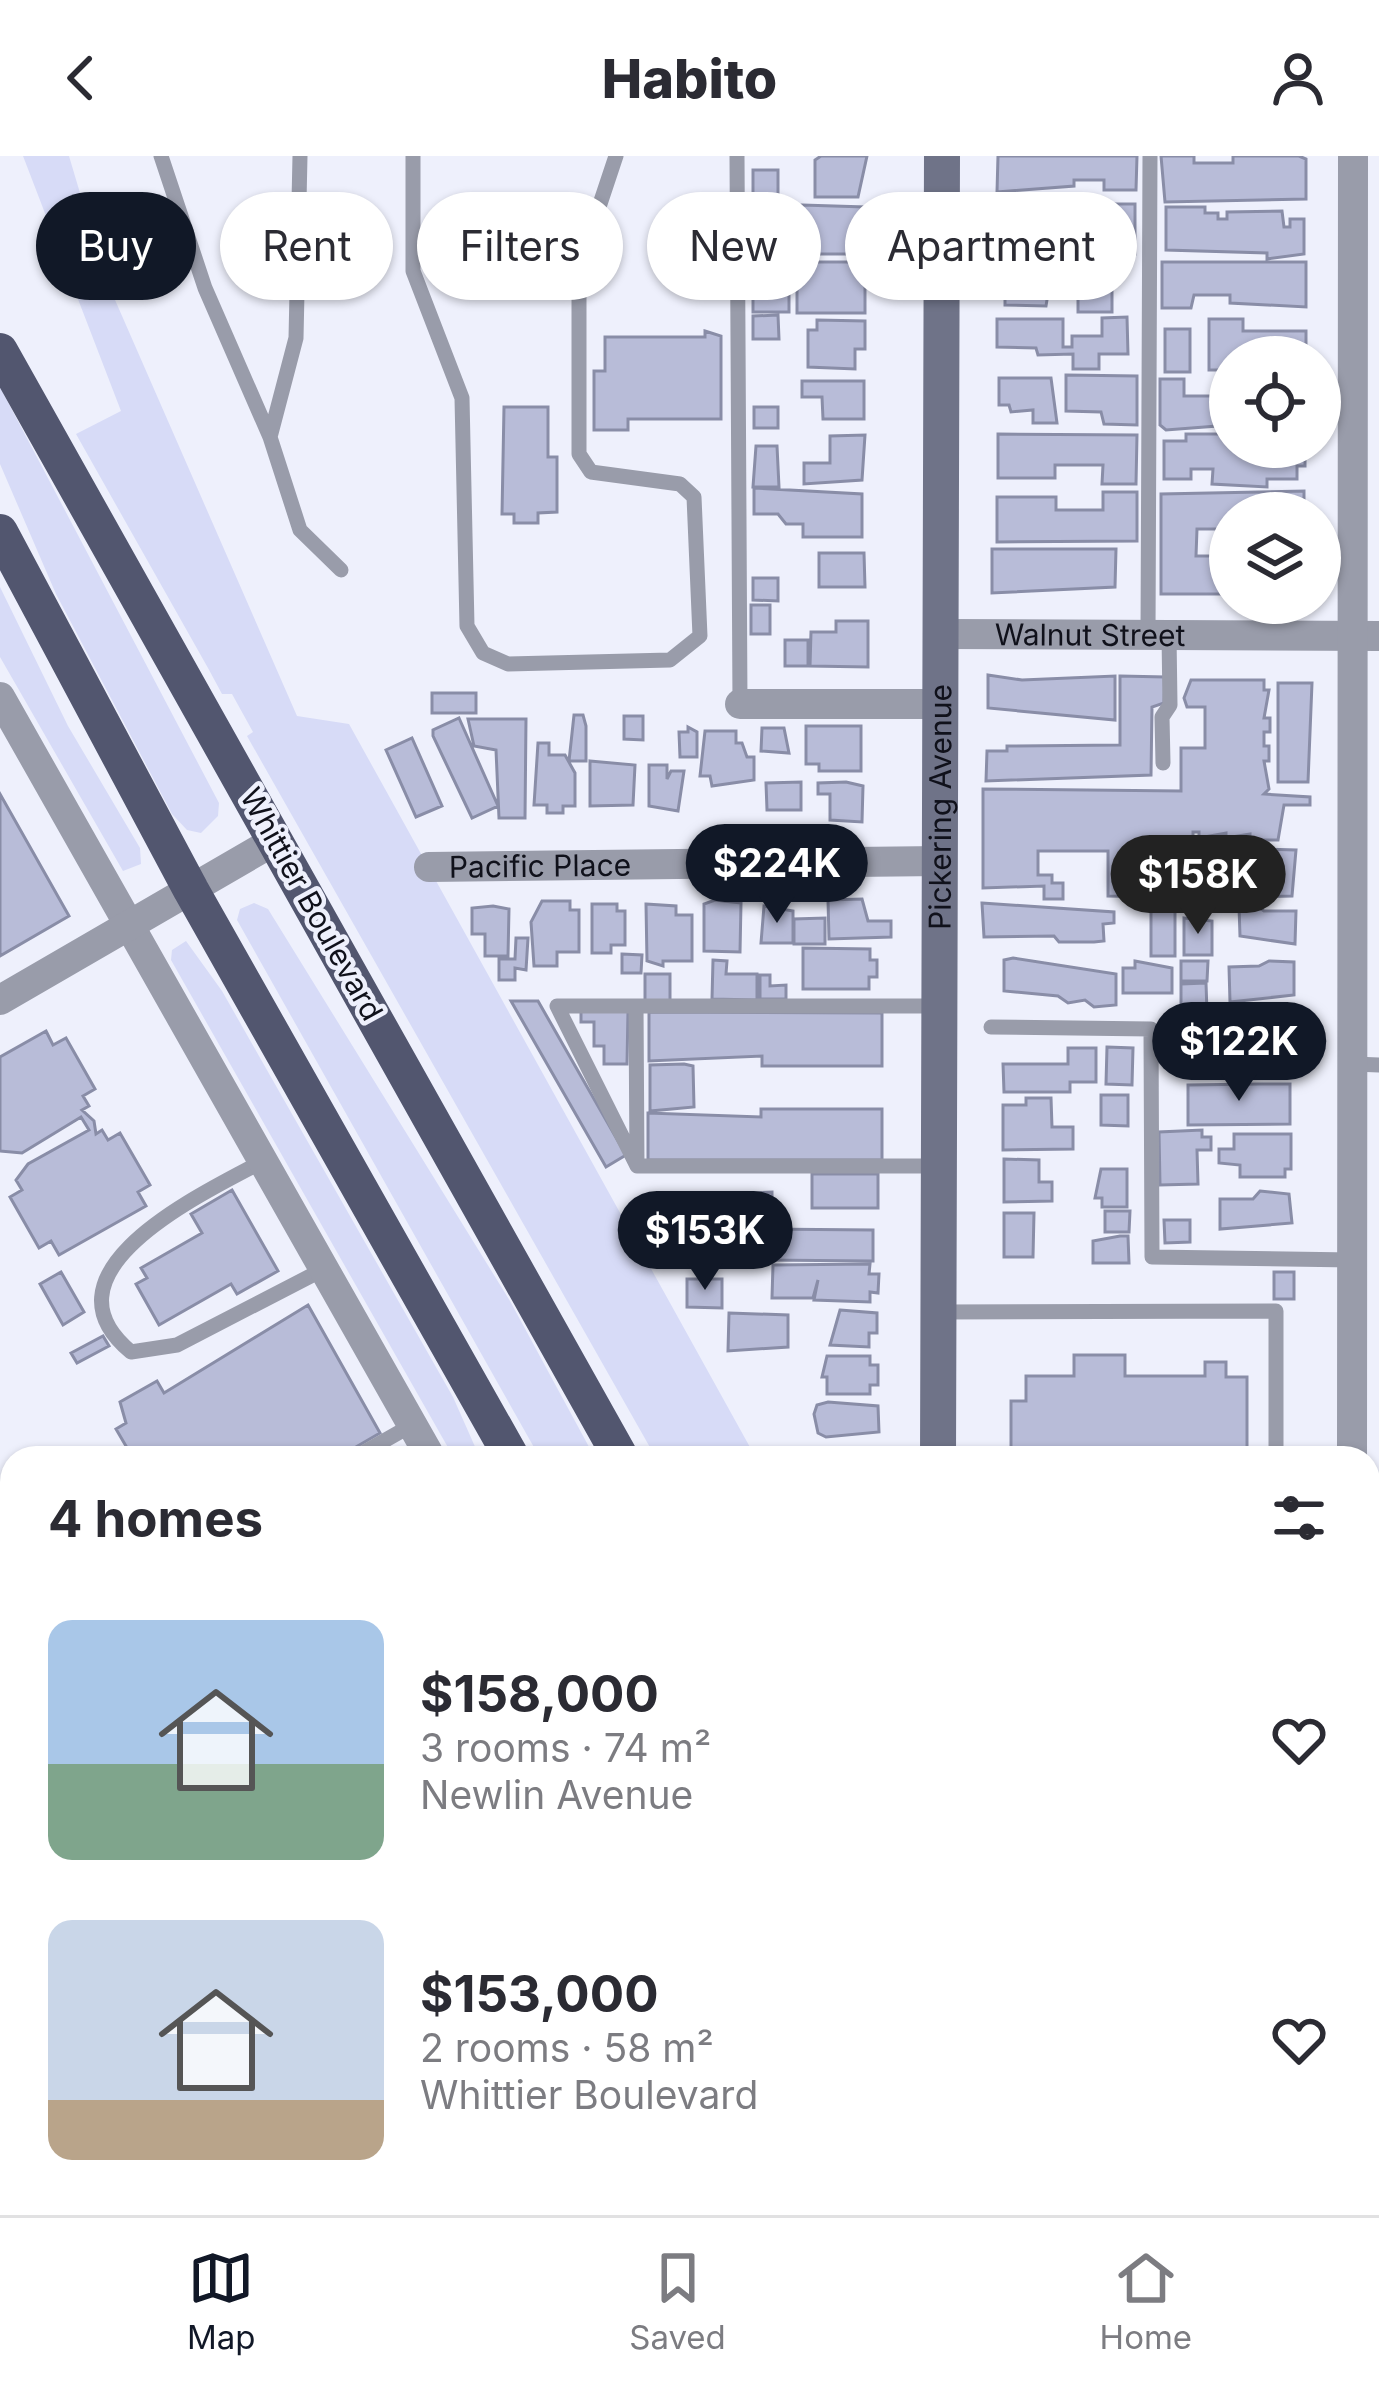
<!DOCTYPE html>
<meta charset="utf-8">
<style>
:root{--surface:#fff;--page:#f7f7f7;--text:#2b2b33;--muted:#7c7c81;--line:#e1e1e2;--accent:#111827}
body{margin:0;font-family:Inter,sans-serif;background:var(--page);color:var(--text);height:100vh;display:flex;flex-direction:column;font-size:45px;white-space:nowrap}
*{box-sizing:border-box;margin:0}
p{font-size:39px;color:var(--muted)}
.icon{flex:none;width:66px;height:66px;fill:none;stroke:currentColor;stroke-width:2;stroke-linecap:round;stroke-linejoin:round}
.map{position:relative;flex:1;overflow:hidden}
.sheet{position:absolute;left:0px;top:1290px;width:1380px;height:771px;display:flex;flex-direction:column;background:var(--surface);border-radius:36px 36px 0 0;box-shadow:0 3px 9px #0004}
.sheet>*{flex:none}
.banner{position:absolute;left:36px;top:36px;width:1308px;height:108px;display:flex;gap:24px}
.controls{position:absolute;left:1209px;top:180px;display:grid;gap:24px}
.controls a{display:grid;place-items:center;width:132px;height:132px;border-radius:50%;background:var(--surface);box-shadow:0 3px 9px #0004;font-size:60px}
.price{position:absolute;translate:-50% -102px;padding:0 27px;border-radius:42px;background:var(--accent);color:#fff;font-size:39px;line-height:78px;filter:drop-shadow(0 3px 6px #0008)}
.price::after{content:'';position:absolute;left:50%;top:72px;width:36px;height:27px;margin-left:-18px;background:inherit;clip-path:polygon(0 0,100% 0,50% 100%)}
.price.current{background:#222;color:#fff}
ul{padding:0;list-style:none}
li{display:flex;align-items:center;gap:36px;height:300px;padding:0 48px}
li span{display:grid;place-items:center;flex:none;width:336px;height:240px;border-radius:24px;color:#555}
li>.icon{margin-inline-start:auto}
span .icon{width:144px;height:144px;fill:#fffc;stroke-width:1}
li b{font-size:51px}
h2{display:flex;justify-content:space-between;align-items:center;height:144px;padding:0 48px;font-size:51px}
.pill{padding:0 42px;border-radius:54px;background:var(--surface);box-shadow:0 3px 9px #0004;font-size:42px;line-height:108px}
.pill.current{background:var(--accent);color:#fff}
header{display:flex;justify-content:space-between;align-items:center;height:156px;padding:0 48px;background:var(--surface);font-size:54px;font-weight:800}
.tabs{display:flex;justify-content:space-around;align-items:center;height:168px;border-top:3px solid var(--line);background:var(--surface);font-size:33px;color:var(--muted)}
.tabs a{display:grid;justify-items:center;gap:6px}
.tabs .current{color:var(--accent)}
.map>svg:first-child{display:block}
.green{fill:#d7dbf7}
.building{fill:#b8bcd8;stroke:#898da7;stroke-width:3}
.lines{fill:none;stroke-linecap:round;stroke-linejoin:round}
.lane{stroke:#999caa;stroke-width:15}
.street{stroke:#999caa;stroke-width:30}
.secondary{stroke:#6f7388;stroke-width:36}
.primary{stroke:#52566f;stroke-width:36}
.labels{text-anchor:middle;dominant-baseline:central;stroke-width:9;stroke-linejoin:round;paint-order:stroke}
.street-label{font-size:30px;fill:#10111b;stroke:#eef0fc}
</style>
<header><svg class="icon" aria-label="back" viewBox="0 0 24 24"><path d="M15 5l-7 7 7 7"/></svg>Habito<svg class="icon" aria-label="person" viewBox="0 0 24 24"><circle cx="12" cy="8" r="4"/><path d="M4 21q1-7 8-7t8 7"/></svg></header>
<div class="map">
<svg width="1379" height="2059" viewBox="0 0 1379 2059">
<rect width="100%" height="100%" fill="#eef0fc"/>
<path class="green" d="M23 0H69L105 121 297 560 349 568 756 1302H656L247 580 253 576 232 538H222L208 512 76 278 121 255Z
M0 231 219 647 218 660 201 677 187 674 172 658 56 438 0 308Z
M0 431 68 570 140 692 141 708 123 715 0 501Z
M254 747 268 753 510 1145 595 1302H540L237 764 240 753Z
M186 785 222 835 453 1241 480 1302H454L171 804 172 794Z"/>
<path class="building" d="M821 0H867L858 41H815V4Z
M998 0H1137L1136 34H1104V24H1074V30L997 36Z
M1161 0H1194V7H1233V0H1299L1306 3V43L1165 46Z
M753 14H778V44H753Z
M753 46H778V69H753Z
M1105 48H1135V98L992 99V53L1049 51V68H1106Z
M802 49 865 51V80H856V98H786V76H802Z
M1166 51H1205V57H1218V63H1227V56L1282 55 1284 71H1290V63H1304V98L1267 103V97L1166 94Z
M437 52H456V63H476V87H437Z
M1078 105H1112V156H1078Z
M797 106H865V157H797Z
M1162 106H1306V151L1230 147V139H1194L1191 152H1162Z
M1005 112 1052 113 1046 150 1005 149V138H999Z
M753 131H789V156H753Z
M778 159 779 183H753V160Z
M1127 161 1128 198H1099V213H1073V198L1038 199 1036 192 997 191V163H1063V191H1072V180H1102V162Z
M1209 163H1243V175H1306V201H1230V214H1209Z
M817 164 865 165V193H855V213L808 211V174H817Z
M1165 173H1190V216H1165Z
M705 175 721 180V263H628V274H594V215H605V181H705Z
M1066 219 1137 220V269L1104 268 1101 256 1066 255Z
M999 222H1051L1057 267H1033V254L1011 256 1009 249H999Z
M1160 223H1184V240H1230V269L1166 274 1160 269Z
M802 225H864V263H823L822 241H802Z
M504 251H548V301H557V356L538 357V367H514V358H502Z
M754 251H778V272H754Z
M998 278 1137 279 1136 328H1102L1103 309H1055V322H998Z
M1186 278H1230V291H1305V310H1297V323H1267V331L1212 328 1213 313H1191V323H1164V285H1186Z
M865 279 862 324 804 328V307H830V280Z
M756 290H777L779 331H753Z
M754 332 862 338V381H803V368H786L778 358H754Z
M1304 335V357H1230V373H1197L1196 400H1230V438H1161V338Z
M1103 336H1137V385L997 386V341H1056V354H1103Z
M992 393H1116L1115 431 992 437Z
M819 397H864L865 431H819Z
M753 422H778V445L753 444Z
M751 449H770V478H751Z
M836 465H868V511L810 510 811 476H836Z
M785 484H808V510H785Z
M988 519 1022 524 1115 520V564L988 552Z
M1120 520 1165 521 1164 547 1152 551 1151 619 986 625 987 595H1007V590L1120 589Z
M1191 524H1264V534H1269L1264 562H1270V576H1264V590H1269V605H1264L1269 633 1264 638 1310 641V649H1284L1278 684H1250V678L1226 682V677L1199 682V676H1193V683H1174V705H1161V741L1108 740V695H1038V719H1052V727H1063V743H1044V730L983 732V633L1181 635V592H1205V551H1187L1184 542Z
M1278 527H1312L1308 626H1278Z
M432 537H476V557H432Z
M574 559H583L586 570V605H569Z
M624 560H643V584L624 583Z
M459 562 498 650 472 662 433 580V574Z
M468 563H526L525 662H499L496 594 474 590Z
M806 570H861V615H819V608H806Z
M688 571 697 576V601H680L679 576H688Z
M762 572H784L789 597 761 595Z
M705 575H736V587H742L747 601H754V624L712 630 710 620H700Z
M412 582 442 650 416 661 386 594Z
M538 587H549V599H565L575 617V650H563V657H547V649H534Z
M590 605 635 609 633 649 590 650Z
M649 609H667V623L671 615H684L678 655 649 650Z
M801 626V654H767L766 627Z
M846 626 863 630 862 666 830 664V638H818V627Z
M0 638 69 760 0 800Z
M1177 690 1245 691V713H1206L1200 726H1183L1184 699H1177Z
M1257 693 1296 694 1292 740 1250 741V724H1258Z
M862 743 868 765H891V781L829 783 828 744Z
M715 744 741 747 740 796 704 795V748Z
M542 745H570V754H579V796H557V810H534L531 766Z
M1151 746H1175V800H1151Z
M982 747 1114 756V767L1103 768 1104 785 1094 786H1059L1054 780 984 781Z
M592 748H617V755H625V789H611V797H592Z
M646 748 676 750V759H692V805H663V810L647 805Z
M1254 748 1264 755H1296L1295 788 1240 780 1239 750Z
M493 750 509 753 508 800H485V778H472V752Z
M764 750 793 755V787H761Z
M825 762V788H794V763Z
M1184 762 1212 765V799H1184Z
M516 782H528L526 814 515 812V824H499V803H515Z
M803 792 870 793V804H877V821H869V833H803Z
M622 798 642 799 641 817H622Z
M1013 802 1116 818V849L1094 851 1085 844 1068 847 1058 840 1004 835V804Z
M713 804 727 805 726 818H757V844L712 843Z
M1135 805 1172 812V837H1123V812H1135Z
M1181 805H1208L1207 825H1181Z
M1269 805 1294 806V839L1230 846 1229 811 1259 810Z
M645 818H670V845H645Z
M760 819H770V830L786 829V843H760Z
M1206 827 1207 856 1181 857V828Z
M511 845H538L626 999 606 1011Z
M581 855H628L627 908H604V890H594V866H581Z
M649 856 882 857V910H762V900L649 905Z
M1184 863H1220V912H1184Z
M1249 864H1291L1287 902 1245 903 1241 880 1249 878Z
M46 875 53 889 66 882 95 933 83 940 89 950 82 954 94 965 96 978 102 974 108 984 120 977 150 1029 138 1036 146 1050 59 1099 51 1085 39 1092 10 1041 22 1034 16 1024 28 1008 89 974 81 961 22 997 0 995V901Z
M1107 891 1133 892 1132 929 1106 928Z
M1068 892H1096V926H1070V936H1004L1003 908H1068Z
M684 908 693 910 694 951 650 955V909Z
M1258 928H1290V968L1188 969V929Z
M1101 939H1128V970L1101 969Z
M1026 942H1051L1052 971H1073V993L1003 994V949H1026Z
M761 953H882V1004H648V957L761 961Z
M1202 974V981H1211V994H1197L1198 1028 1160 1029 1159 976Z
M1234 978H1291V1013H1285V1021H1240V1009L1219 1007V993H1234Z
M1004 1003 1039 1004V1026H1052V1045L1004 1046Z
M1101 1013H1127V1051H1102V1042H1095Z
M812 1018H878V1052H812Z
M232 1034 278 1115 237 1138 231 1128 159 1169 136 1128 147 1122 141 1112 202 1077 191 1058Z
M1260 1035 1289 1038 1292 1067 1220 1073V1043H1253Z
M772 1036V1063L739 1060V1038Z
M1105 1055H1130L1129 1076H1105Z
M1004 1057H1034L1033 1101H1004Z
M634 1061H663L689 1107H660Z
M697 1061H722V1071H729V1093H704Z
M1164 1064H1190V1086L1165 1087Z
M749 1073 873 1074V1105L748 1104Z
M1120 1080H1128L1129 1107H1093V1085Z
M870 1108 869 1118H879L878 1137 870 1136V1146L814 1144 818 1124 813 1142H772L773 1109Z
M61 1116 84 1156 63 1169 40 1128Z
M1274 1116H1294V1143H1274Z
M687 1123H722V1152L687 1151Z
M308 1149 380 1277 337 1302H133L116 1273 126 1267 120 1246 157 1225 164 1237Z
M840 1154 877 1157V1177H869V1191L830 1189Z
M729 1157 788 1159V1191L728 1195Z
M103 1180 109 1190 77 1207 71 1197Z
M1074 1199H1125V1220H1205V1206H1226V1221H1247V1302H1026V1297H1011V1245H1026V1220H1074Z
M827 1200H870V1209H878V1229H870V1238H827V1221H822Z
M828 1246 878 1250 879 1276 826 1281 818 1277 814 1258 817 1249Z
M813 1294 868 1296V1302H875H812Z
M1368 2028H1379V2059H1316V2049H1368Z"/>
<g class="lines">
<path class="lane" d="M161 0 205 132 270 281
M300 0 296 182 270 281 300 374 341 414
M413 0V115L462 242 467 470 483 497 508 508 670 504 700 480 694 341 680 328 591 316 579 298V111L616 0
M737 0 740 548
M1148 479 1150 0
M1163 607 1162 561 1170 549 1169 479
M636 850 637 1010 557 850H938
M991 871 1151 873 1152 1101 1353 1104
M1354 908 1379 909
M263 1005C206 1036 33 1115 131 1196L177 1189 324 1113
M637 1010H940
M940 1156 1276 1155V1302
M354 1302 412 1269
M0 1489 10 1483
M407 2049 410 2059
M611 2049 612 2059
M1288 2059 1293 2049"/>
<g class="street">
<path id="s1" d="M943 478 1379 480"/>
<path d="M0 541 431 1302"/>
<path d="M740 548H942"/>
<path id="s2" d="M429 711 941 705"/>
<path d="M0 844 276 684"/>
<path d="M1352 1302 1353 0"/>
<path d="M0 1610 12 1633"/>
<path d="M221 2049 223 2059"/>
</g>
<g class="secondary">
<path id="s3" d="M938 1302 942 0"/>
<path d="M1368 1995H1379"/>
<path d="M934 2049V2059"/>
</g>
<path class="primary" d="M0 195 621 1302
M0 376 191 734 512 1302
M1005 2049 1018 2059
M1105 2049 1129 2059
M1190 2049 1207 2059
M243 2059 295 2049"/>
</g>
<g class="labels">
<g class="street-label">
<text stroke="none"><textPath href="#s1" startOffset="147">Walnut Street</textPath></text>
<text stroke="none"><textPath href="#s3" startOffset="651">Pickering Avenue</textPath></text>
<text stroke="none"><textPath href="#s2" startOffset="111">Pacific Place</textPath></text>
<text transform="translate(312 748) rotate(61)">Whittier Boulevard</text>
</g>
</g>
</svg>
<div class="controls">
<a><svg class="icon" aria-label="locate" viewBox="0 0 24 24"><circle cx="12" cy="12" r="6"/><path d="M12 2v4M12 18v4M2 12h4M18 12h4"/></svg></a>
<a><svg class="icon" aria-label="layers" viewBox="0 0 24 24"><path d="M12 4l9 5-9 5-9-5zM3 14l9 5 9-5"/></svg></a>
</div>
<b class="price" style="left:777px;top:770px">$224K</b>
<b class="price current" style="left:1198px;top:781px">$158K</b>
<b class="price" style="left:1239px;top:948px">$122K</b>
<b class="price" style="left:705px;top:1137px">$153K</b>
<div class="banner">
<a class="pill current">Buy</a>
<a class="pill">Rent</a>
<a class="pill">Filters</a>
<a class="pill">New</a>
<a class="pill">Apartment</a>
</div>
<section class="sheet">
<h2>4 homes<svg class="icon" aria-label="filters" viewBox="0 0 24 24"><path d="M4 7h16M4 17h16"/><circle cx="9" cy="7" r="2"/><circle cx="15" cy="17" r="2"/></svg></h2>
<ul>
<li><span style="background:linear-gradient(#a9c7e8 60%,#7fa58c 0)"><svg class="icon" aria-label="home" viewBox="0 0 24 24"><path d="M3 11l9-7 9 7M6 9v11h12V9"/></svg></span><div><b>$158,000</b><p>3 rooms · 74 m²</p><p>Newlin Avenue</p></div><svg class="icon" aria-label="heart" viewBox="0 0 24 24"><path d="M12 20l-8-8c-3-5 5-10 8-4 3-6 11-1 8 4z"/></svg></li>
<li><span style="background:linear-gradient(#c9d6e8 75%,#b9a48a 0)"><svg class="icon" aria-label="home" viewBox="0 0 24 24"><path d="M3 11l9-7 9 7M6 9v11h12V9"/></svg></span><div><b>$153,000</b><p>2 rooms · 58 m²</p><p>Whittier Boulevard</p></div><svg class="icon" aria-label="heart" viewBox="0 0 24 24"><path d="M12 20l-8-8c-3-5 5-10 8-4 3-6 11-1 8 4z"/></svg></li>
</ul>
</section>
</div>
<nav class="tabs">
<a class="current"><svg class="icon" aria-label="map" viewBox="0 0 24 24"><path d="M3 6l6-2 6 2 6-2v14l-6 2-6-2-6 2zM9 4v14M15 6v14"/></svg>Map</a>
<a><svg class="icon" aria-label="saved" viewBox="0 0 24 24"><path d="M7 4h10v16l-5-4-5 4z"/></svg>Saved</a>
<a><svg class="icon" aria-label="home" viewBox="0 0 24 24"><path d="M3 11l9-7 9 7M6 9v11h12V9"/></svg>Home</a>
</nav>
